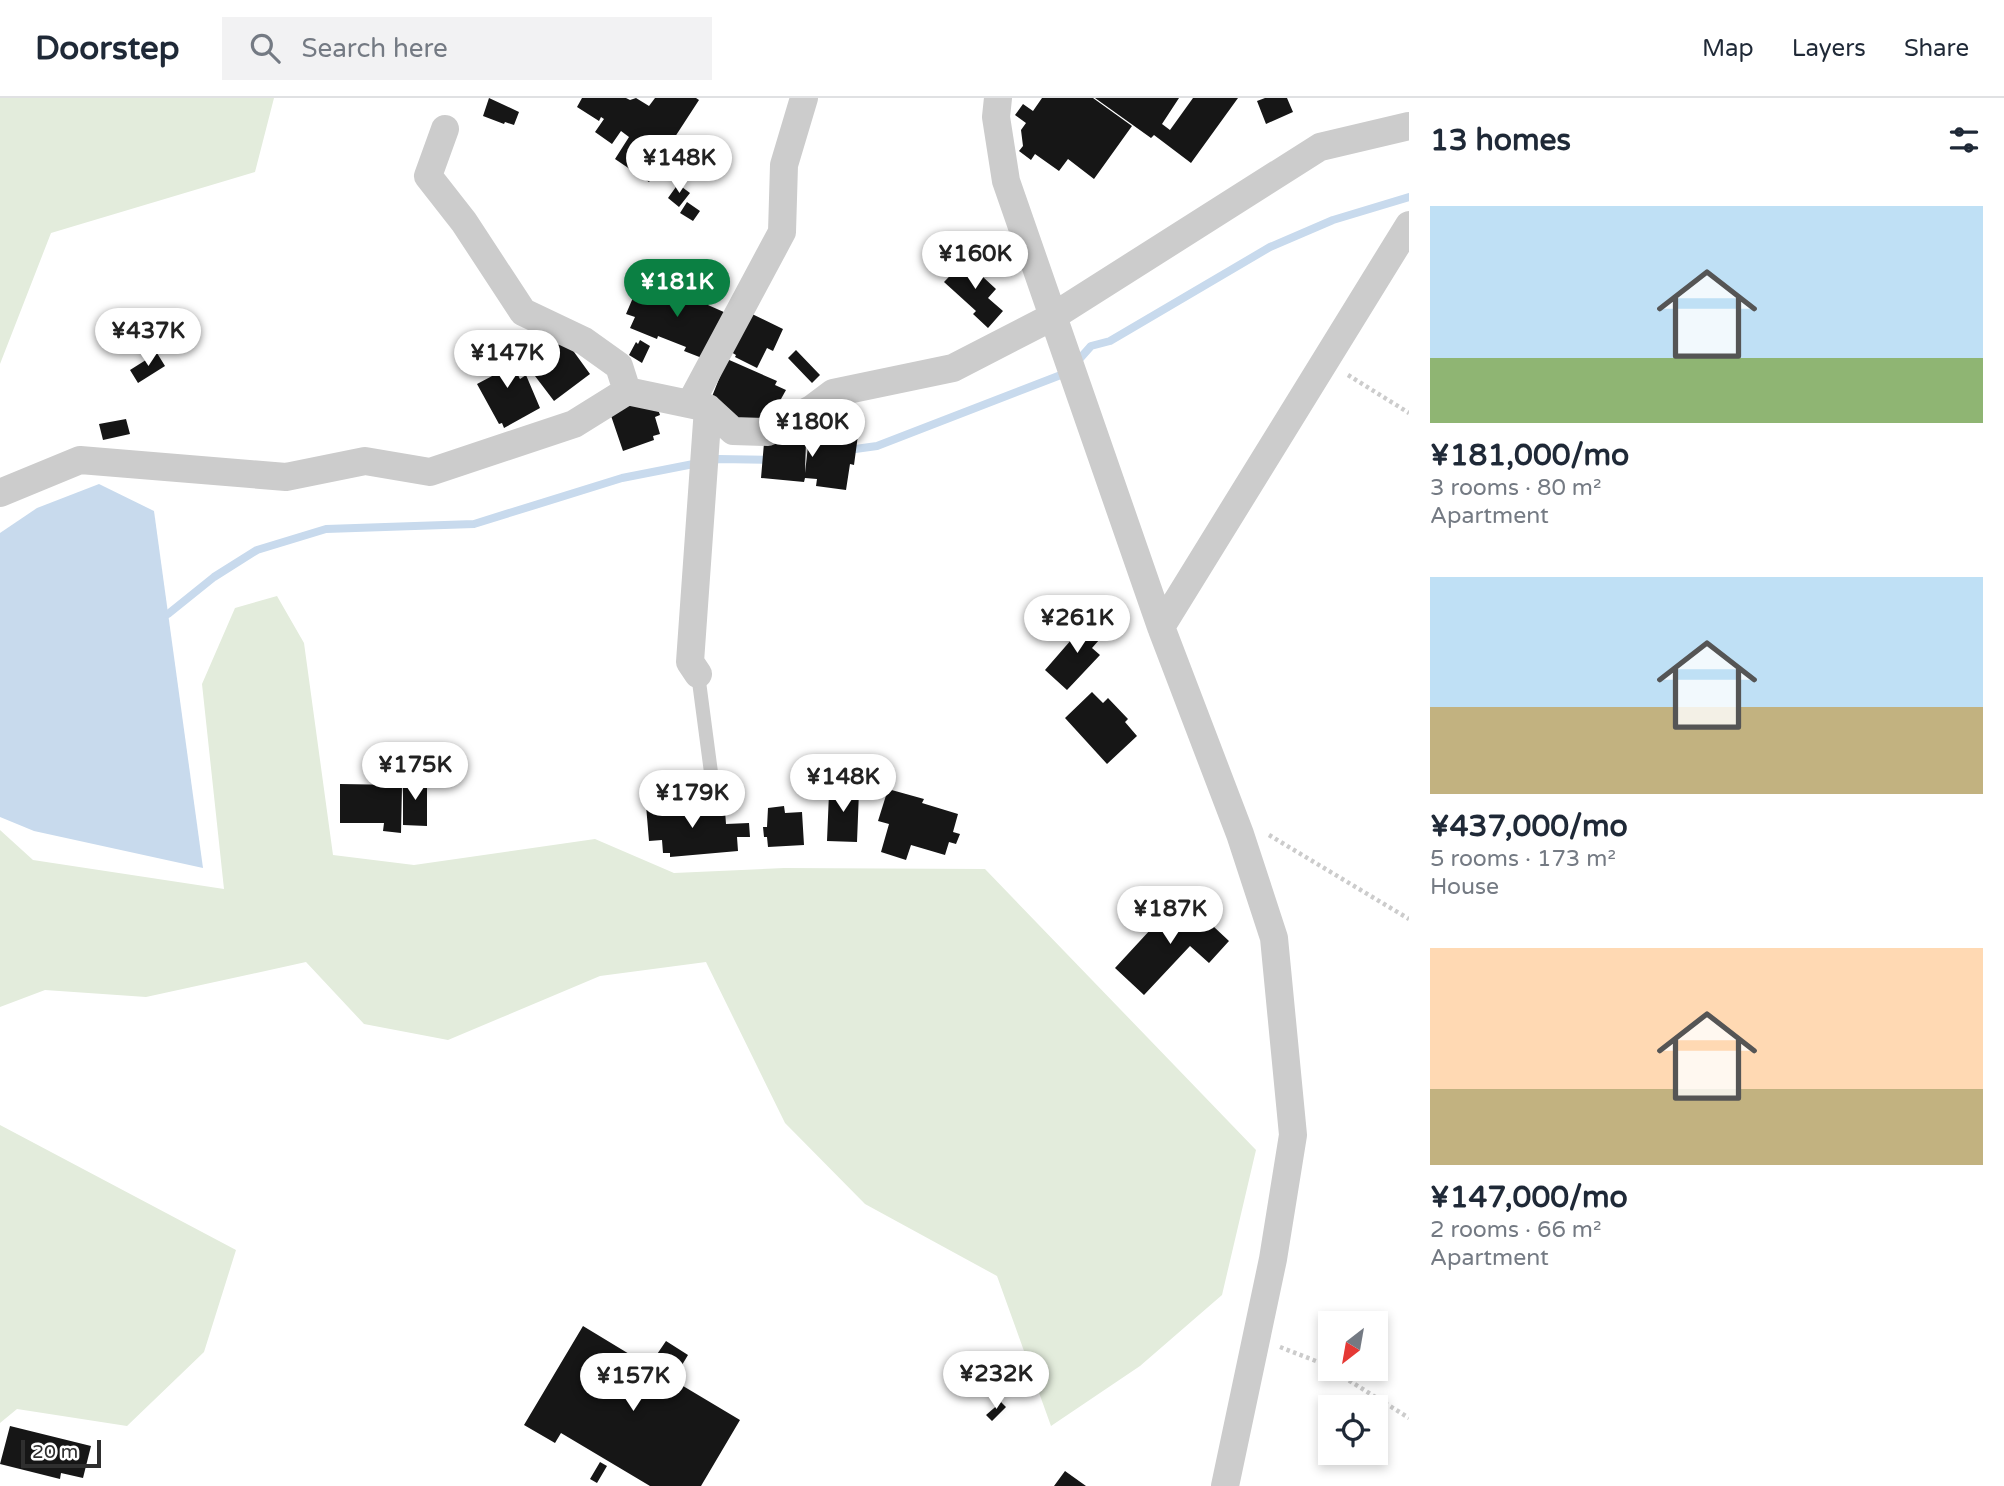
<!DOCTYPE html>
<meta charset="utf-8">
<style>
:root{--surface:#fff;--page:#f2f2f3;--text:#1f2937;--muted:#747a83;--line:#e0e1e3;--accent:#0b8043}
body{margin:0;font-family:"Varela Round",sans-serif;background:var(--page);color:var(--text);height:100vh;display:flex;flex-direction:column;font-size:26px;white-space:nowrap}
*{box-sizing:border-box;margin:0}
p{font-size:23px;color:var(--muted)}
.icon{flex:none;width:38px;height:38px;fill:none;stroke:currentColor;stroke-width:2;stroke-linecap:round;stroke-linejoin:round}
.map{position:relative;flex:1;overflow:hidden}
.drawer{display:flex;flex-direction:column;background:var(--surface);width:595px}
.drawer>*{flex:none}
.needle{width:46px;rotate:211deg}
.fabs{position:absolute;left:1318px;top:1213px;display:grid;gap:14px}
.fabs a{display:grid;place-items:center;width:70px;height:70px;border-radius:0px;background:var(--surface);box-shadow:0 4px 10px #0003;font-size:35px}
.scale{position:absolute;left:21px;bottom:18px;width:80px;box-sizing:border-box;padding-left:7px;border:4px solid #2f2f2f;border-top:0;font-size:19px;line-height:24px;white-space:nowrap;color:#2f2f2f;-webkit-text-stroke:5px #fff;paint-order:stroke}
.price{position:absolute;translate:-50% -60px;padding:0 16px;border-radius:24px;background:#fff;color:#222;font-size:23px;line-height:46px;filter:drop-shadow(0 2px 4px #0008)}
.price::after{content:'';position:absolute;left:50%;top:42px;width:21px;height:16px;margin-left:-10px;background:inherit;clip-path:polygon(0 0,100% 0,50% 100%)}
.price.active{background:var(--accent);color:#fff}
ul{padding:0;list-style:none}
li{display:grid;align-content:center;gap:14px;height:371px;padding:0 21px}
li span{display:grid;place-items:center;height:217px;border-radius:0px;color:#555}
li>.icon{margin-inline-start:auto}
span .icon{width:126px;height:126px;fill:#fffc;stroke-width:1}
li b{font-size:30px}
h2{display:flex;justify-content:space-between;align-items:center;height:84px;padding:0 21px;font-size:30px}
header{display:flex;align-items:center;gap:42px;box-sizing:border-box;height:98px;padding:0 35px;background:var(--surface);border-bottom:2px solid var(--line)}
header strong{font-size:33px}
nav{display:flex;gap:38px;margin-inline-start:auto;font-size:24px}
.search{width:490px;height:63px;background:var(--page);display:flex;align-items:center;gap:18px;box-sizing:border-box;padding:0 24px;border-radius:0px;color:var(--muted);font-size:26px}
main{display:flex;flex:1;min-height:0}
.map>svg:first-child{display:block}
.green{fill:#e3ecdc}
.water{fill:#c8daed}
.lines{fill:none;stroke-linecap:round;stroke-linejoin:round}
.stream{stroke:#c8daed;stroke-width:8}
.building{fill:#161616}
.path{stroke:#ccc;stroke-width:4.5;stroke-dasharray:3.5 3.5;stroke-linecap:butt}
.lane{stroke:#ccc;stroke-width:14}
.street{stroke:#ccc;stroke-width:28}
</style>
<header>
<strong>Doorstep</strong>
<div class="search"><svg class="icon" aria-label="search" viewBox="0 0 24 24"><circle cx="10" cy="10" r="6"/><path d="M15 15l6 6"/></svg>Search here</div>
<nav><a>Map</a><a>Layers</a><a>Share</a></nav>
</header>
<main>
<div class="map">
<svg width="1409" height="1388" viewBox="0 0 1409 1388">
<rect width="100%" height="100%" fill="#fff"/>
<path class="green" d="M0 0H274L255 74 51 135 0 266Z
M277 498 304 545 333 757 414 767 595 741 674 775 784 770 985 771 1256 1052 1222 1197 1140 1268 1051 1328 997 1178 865 1106 785 1025 706 864 600 878 448 942 364 926 306 864 146 899 45 892 0 909V732L33 762 224 791 202 586 235 510Z
M0 1027 236 1152 204 1254 127 1328 17 1311 0 1325Z"/>
<path class="water" d="M99 386 154 413 203 770 34 733 0 719V435L37 410Z"/>
<g class="lines">
<path class="stream" d="M1075 266 1091 248 1110 243 1270 149 1333 122 1409 99
M848 352 877 348 1066 275
M168 516 214 479 257 452 326 431 474 426 622 380 719 361 773 362"/>
</g>
<path class="building" d="M489 0 519 14 514 27 505 24 504 26 483 18Z
M582 0H626L630 2 636 0 649 8 655 0H696L699 2 658 65 661 66 649 84 615 61 629 39 621 33 612 46 595 34 604 21 601 19 599 23 577 9Z
M1042 0H1093L1132 28 1094 81 1068 61 1059 73 1035 56 1031 62 1019 53 1023 48 1021 32 1026 25 1015 17 1023 6 1033 13Z
M1095 0H1179L1162 26 1170 32 1193 0H1238L1191 65 1154 37 1151 40Z
M1265 0H1287L1293 14 1266 26 1257 3Z
M678 86 690 95 679 109 668 100Z
M687 104 700 113 693 123 680 115Z
M967 160 986 176 983 179 996 191 988 200 1003 213 988 230 973 216 976 213 944 184Z
M672 188 710 203 708 207 726 215 702 260 684 253 686 249 658 238 657 241 630 230 635 219 626 216 635 195 658 201 663 190 669 193Z
M750 215 783 231 773 253 767 250 757 270 735 259 736 257 731 254Z
M561 236 590 276 554 303 535 278 549 268 537 253Z
M640 242 650 248 642 265 629 257 636 244 638 246Z
M505 247 514 266 509 269 513 277 517 275 520 281 526 277 540 310 504 330 502 325 499 326 477 286 494 277 484 257Z
M796 252 820 277 812 285 788 260Z
M157 255 165 268 138 285 130 272Z
M727 261 777 283 775 287 786 292 781 301 787 304 781 315 776 312 773 318 760 319 759 323H746L723 315 711 301Z
M652 293 660 317 655 319 660 336 653 338 654 342 623 353 606 303Z
M126 321 130 336 103 342 99 326Z
M818 332 858 337 854 367 850 366 846 392 816 388 817 381 805 380 804 384 761 380 764 345 793 340 794 336 806 342 805 375 809 339 817 340Z
M1091 519 1107 533 1092 550 1100 557 1067 592 1045 572Z
M1092 594 1103 605 1108 600 1128 621 1125 624 1137 638 1107 666 1065 620Z
M403 680H427V728L403 727Z
M838 685 856 686V693H859L857 744 827 743 829 695 837 692Z
M340 686 402 687 401 735 383 733 384 725H340Z
M888 691 924 701 922 705 958 716 953 734 960 736 956 746 949 744 945 757 911 747 906 762 881 754 889 726 878 723Z
M696 702 698 715 725 713 726 726 749 725 750 739H737L738 753 670 759V755H663L662 742 649 743 646 707Z
M784 708 785 715 802 714 804 747 768 749 767 739H764L763 729H767L768 710Z
M1183 800 1229 843 1209 865 1190 848 1144 897 1115 870 1151 831 1148 829 1161 816 1164 820Z
M583 1228 649 1268 666 1243 688 1257 673 1282 740 1322 701 1388H650L561 1335 555 1345 524 1327Z
M1001 1304 1006 1309 992 1323 986 1317Z
M10 1328 91 1348 83 1380 61 1375 60 1381 0 1366Z
M600 1364 607 1368 597 1385 590 1381Z
M1065 1373 1086 1388H1054Z"/>
<g class="lines">
<path class="path" d="M1348 277 1409 315
M1269 737 1409 821
M1280 1249 1321 1265 1409 1320"/>
<path class="lane" d="M698 576 712 682 725 695"/>
<path class="street" d="M998 0 996 19 1006 83 1161 529 1240 736 1274 840 1293 1037 1273 1161 1225 1388
M445 31 428 78 464 124 523 214 584 243 619 268 627 293
M690 306 782 134 784 67 804 0
M0 395 80 362 286 379 365 363 430 374 574 326 627 293 708 310 733 333 768 334 813 310 833 295 953 270 1052 219 1320 49 1409 28
M1161 529 1409 127
M698 576 690 564 708 310"/>
</g>
</svg>
<div class="fabs">
<a><svg class="needle" viewBox="-14 -14 28 28"><path d="M0-13l5 13h-10z" fill="#e53935"/><path d="M0 13l5-13h-10z" fill="#747a83"/></svg></a>
<a><svg class="icon" aria-label="locate" viewBox="0 0 24 24"><circle cx="12" cy="12" r="6"/><path d="M12 2v4M12 18v4M2 12h4M18 12h4"/></svg></a>
</div>
<div class="scale">20 m</div>
<b class="price" style="left:679px;top:97px">¥148K</b>
<b class="price" style="left:975px;top:193px">¥160K</b>
<b class="price active" style="left:677px;top:221px">¥181K</b>
<b class="price" style="left:148px;top:270px">¥437K</b>
<b class="price" style="left:507px;top:292px">¥147K</b>
<b class="price" style="left:812px;top:361px">¥180K</b>
<b class="price" style="left:1077px;top:557px">¥261K</b>
<b class="price" style="left:415px;top:704px">¥175K</b>
<b class="price" style="left:843px;top:716px">¥148K</b>
<b class="price" style="left:692px;top:732px">¥179K</b>
<b class="price" style="left:1170px;top:848px">¥187K</b>
<b class="price" style="left:996px;top:1313px">¥232K</b>
<b class="price" style="left:633px;top:1315px">¥157K</b>
</div>
<section class="drawer">
<h2>13 homes<svg class="icon" aria-label="filters" viewBox="0 0 24 24"><path d="M4 7h16M4 17h16"/><circle cx="9" cy="7" r="2"/><circle cx="15" cy="17" r="2"/></svg></h2>
<ul>
<li><span style="background:linear-gradient(#bfe0f5 70%,#8fb573 0)"><svg class="icon" aria-label="home" viewBox="0 0 24 24"><path d="M3 11l9-7 9 7M6 9v11h12V9"/></svg></span><div><b>¥181,000/mo</b><p>3 rooms · 80 m²</p><p>Apartment</p></div></li>
<li><span style="background:linear-gradient(#bfe0f5 60%,#c2b280 0)"><svg class="icon" aria-label="home" viewBox="0 0 24 24"><path d="M3 11l9-7 9 7M6 9v11h12V9"/></svg></span><div><b>¥437,000/mo</b><p>5 rooms · 173 m²</p><p>House</p></div></li>
<li><span style="background:linear-gradient(#ffd9b3 65%,#c2b280 0)"><svg class="icon" aria-label="home" viewBox="0 0 24 24"><path d="M3 11l9-7 9 7M6 9v11h12V9"/></svg></span><div><b>¥147,000/mo</b><p>2 rooms · 66 m²</p><p>Apartment</p></div></li>
</ul>
</section>
</main>
